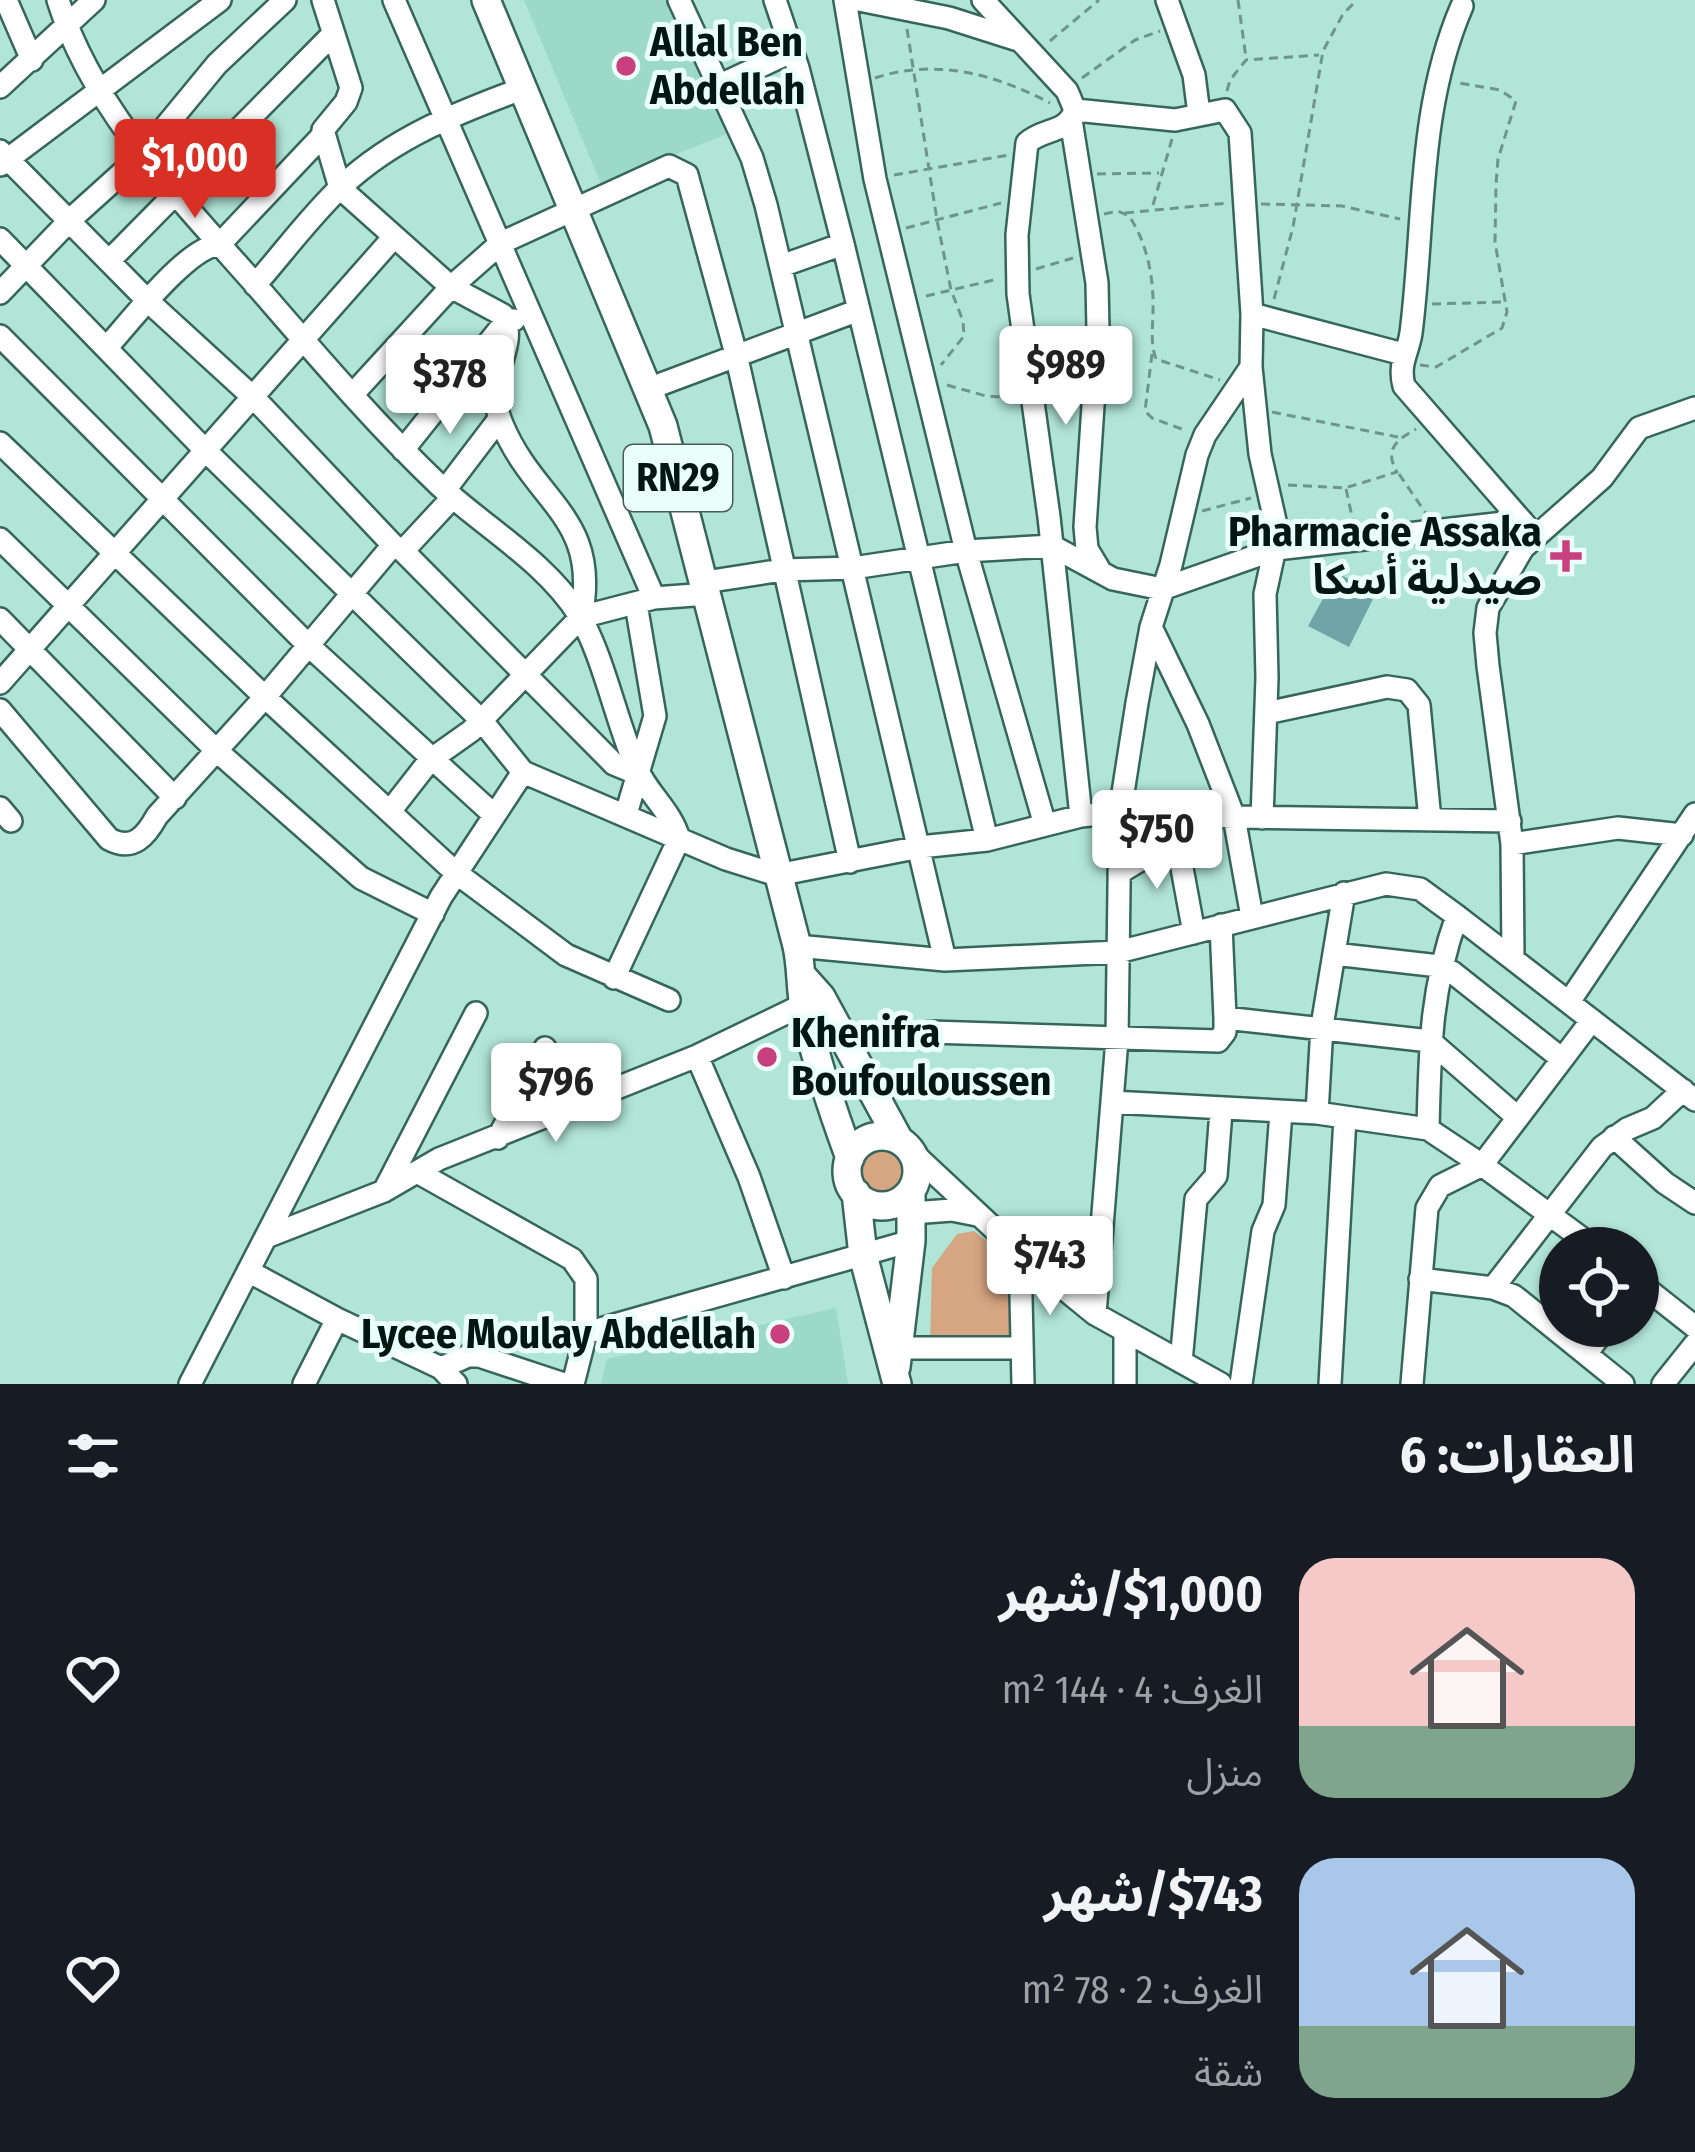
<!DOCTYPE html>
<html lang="ar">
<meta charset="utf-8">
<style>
:root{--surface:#171b24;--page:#242831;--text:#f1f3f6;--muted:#9ea1a6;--accent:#d93025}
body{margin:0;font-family:"Fira Sans Condensed","Noto Sans Arabic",sans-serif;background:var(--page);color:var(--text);direction:rtl;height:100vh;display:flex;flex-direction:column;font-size:45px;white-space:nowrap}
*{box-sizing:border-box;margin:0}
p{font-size:39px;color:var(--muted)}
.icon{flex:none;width:66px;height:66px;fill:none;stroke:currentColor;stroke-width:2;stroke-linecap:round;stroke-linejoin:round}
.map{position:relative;height:1384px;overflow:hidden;direction:ltr}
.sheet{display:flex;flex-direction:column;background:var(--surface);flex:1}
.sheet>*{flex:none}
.controls{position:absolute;left:1539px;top:1227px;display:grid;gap:24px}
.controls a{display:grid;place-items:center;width:120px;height:120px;border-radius:50%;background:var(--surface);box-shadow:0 3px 9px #0004;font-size:60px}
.price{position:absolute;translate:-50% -102px;padding:0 27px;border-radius:12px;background:#fff;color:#222;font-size:39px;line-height:78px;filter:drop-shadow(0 3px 6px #0008)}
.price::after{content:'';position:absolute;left:50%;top:72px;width:36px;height:27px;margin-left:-18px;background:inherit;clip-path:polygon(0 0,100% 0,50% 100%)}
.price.selected{background:var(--accent);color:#fff}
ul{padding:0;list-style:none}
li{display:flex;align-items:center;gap:36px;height:300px;padding:0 60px}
li span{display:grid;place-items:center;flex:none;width:336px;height:240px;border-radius:36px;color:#555}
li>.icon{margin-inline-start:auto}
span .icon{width:144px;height:144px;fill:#fffc;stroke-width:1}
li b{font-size:51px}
h2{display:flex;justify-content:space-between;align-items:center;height:144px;padding:0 60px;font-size:51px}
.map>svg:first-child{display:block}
.built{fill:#9cd9c9}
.green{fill:#d6a582}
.building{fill:#6fa5a6}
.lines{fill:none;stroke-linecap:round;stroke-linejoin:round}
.minor-casing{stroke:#36665b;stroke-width:26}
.major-casing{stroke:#36665b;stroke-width:32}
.path{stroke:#6e958a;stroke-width:3;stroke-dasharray:9 6;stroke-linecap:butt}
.minor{stroke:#fff;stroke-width:21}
.major{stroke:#fff;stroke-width:27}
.poi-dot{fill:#c8407d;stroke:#eafff9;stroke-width:4.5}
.labels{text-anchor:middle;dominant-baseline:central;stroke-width:10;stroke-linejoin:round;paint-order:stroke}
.shield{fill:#eafff9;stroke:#485c57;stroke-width:3}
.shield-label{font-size:39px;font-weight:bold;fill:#031611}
.poi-label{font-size:42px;font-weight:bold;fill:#031611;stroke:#eafff9;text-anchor:start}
</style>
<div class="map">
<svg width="1695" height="1384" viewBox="0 0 1695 1384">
<rect width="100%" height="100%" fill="#b1e5d7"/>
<path class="built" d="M524 0H669L732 132 601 184Z
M836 1308 848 1384H601L607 1359Z"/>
<path class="green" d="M858 1170a25 25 0 1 1 50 0a25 25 0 1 1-50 0Z
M974 1231 1011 1261 1013 1343H930L932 1268 957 1234Z"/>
<path class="building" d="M1337 573 1376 593 1349 647 1308 626Z"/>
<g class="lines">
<g class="minor-casing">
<path id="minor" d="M6 0 32 60
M58 0C92 109 180 199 254 283 314 352 373 422 439 485 484 527 546 562 579 615 603 654 617 725 637 769 648 794 672 812 679 839L614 978
M323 0 351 88 346 102 323 130 340 188 451 287 503 315C520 350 481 375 502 424 535 504 601 517 581 617
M394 0 654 598
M679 0 752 158 766 205 945 960
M775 0 798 68 843 244 987 840
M845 0 875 179 966 551 1045 825
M859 0 949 18 1015 39
M983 0 1067 91 1075 110C1067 134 1043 128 1027 143L1017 235 1018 294 1049 517 1081 816
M1167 0 1194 75 1199 114
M1462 6C1417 110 1425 223 1411 333 1408 353 1398 364 1404 386L1527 527
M718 86 793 51
M0 87 94 0
M1075 110 1175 120 1225 110 1240 133 1252 314 1251 367 1260 454 1278 534 1265 594 1267 678 1262 818
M1071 120 1097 283 1098 330 1085 527 1087 549 1099 569
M0 151 149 302 255 399 393 545 403 551 614 764 638 774
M0 165 220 0
M0 239 206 451 482 721 523 772
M110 260 333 34
M781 266 843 244
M255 285C284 252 311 215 342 186 394 137 459 112 524 88
M0 293 71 219 142 155 217 64 285 0
M1252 314 1403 354
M0 336 308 645 494 815
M108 346C130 322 188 246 219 245L323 135
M648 389 859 310
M352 395 451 287 501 243 669 166 687 175 736 354 850 862
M0 443 265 697 455 872 566 955 669 1000
M403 450 506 321 514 320
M445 490 499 419
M0 539 217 751 361 878 433 914
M403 551 453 497
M705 582 782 570 853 568 966 551 1052 546 1113 579 1162 589 1276 549 1522 521
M0 619 175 798
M1151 627 1198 724 1234 817 1252 917
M0 683 393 238
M0 710 109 839C133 852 146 836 157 816L265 697 393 545
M1266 713 1387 687 1407 690 1419 705 1430 820
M0 808 11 821
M391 810 430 760 471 731 581 617 654 598 708 594
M626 814 655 716 636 604
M1177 841 1194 933
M1512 844 1618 828 1682 835
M1119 873 1213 816
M797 946 945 960 1118 952 1386 884 1420 889 1457 916 1695 1100
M1334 954 1439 966 1452 972 1562 1059
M1513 958 1512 844 1488 666 1485 633 1488 608 1523 548 1602 478 1639 428 1695 408
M1569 1002 1695 814
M1225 1018 1430 1041 1516 1116
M930 1032 1218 1041 1225 1032V1018L1221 925
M697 1056 749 1177 784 1278
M1112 1102 1317 1113 1428 1129 1482 1165 1592 1020
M1317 1113 1322 1026 1344 893
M1428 1129C1430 1050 1430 991 1457 916
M1614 1137 1665 1183 1695 1203
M498 1138 545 1048
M913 1153 1020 1253 1095 1314 1221 1384
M419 1173 572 1259 586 1279V1333
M384 1191 476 1013
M912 1213 952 1210 977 1215
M269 1236 384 1191 439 1159 697 1056 817 998
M1020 1253 1023 1384
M248 1271 337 1319 304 1384
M1420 1279 1493 1288 1514 1296 1623 1384
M1638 1282 1695 1327
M1493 1288 1602 1147 1627 1129 1653 1118 1683 1090
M1095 1314 1117 1039 1120 812 1137 703 1151 627 1171 565 1197 455 1205 435 1251 367
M337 1319 441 1368 456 1384
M1125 1331V1384
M885 1348H1022
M1586 1354 1607 1326
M1181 1362 1196 1199 1216 1176 1221 1111
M441 1368 468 1356H479L564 1384
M190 1384 441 897 523 772 726 859 777 875 920 847 987 840 1081 816 1120 812 1234 817 1510 821
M573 1384 586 1333 911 1241
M1241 1384 1263 1231 1274 1205 1281 1112
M1330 1384 1345 1118
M1412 1384 1427 1208 1440 1186 1482 1165 1595 1248
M1663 1384 1695 1344"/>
</g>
<g class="major-casing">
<path id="major" d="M486 0 663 426 797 946C802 968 800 990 805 1012 816 1062 832 1109 850 1158
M804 978 821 997 899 1140
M847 1171a35 35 0 1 1 70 0a35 35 0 1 1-70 0Z
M856 1193 863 1255 897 1384
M896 1367 911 1241V1191"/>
</g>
<path class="path" d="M1238 0 1246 58
M907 29 937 220 951 290 963 321 964 336 941 365
M1050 41 1099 0
M875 78C935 58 995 74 1050 103
M1082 78 1135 40 1160 31
M1227 91 1230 80 1246 60 1319 55
M1097 174 1159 173
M894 175 1009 155
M1261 204 1342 206 1400 219
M1153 205 1172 139
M1125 213 1228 203
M1104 214 1118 211 1129 216C1147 242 1154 279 1153 310 1153 327 1150 343 1156 359L1220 380
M906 228 1001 203
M1036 269 1073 258
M926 296 998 279
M1274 299 1293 227 1323 51 1343 14 1357 0
M1432 304 1505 302
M1152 354 1145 411 1152 418 1187 431
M1420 365 1436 367 1502 328 1507 312 1495 242 1496 184 1498 159 1516 101 1500 90 1459 83
M947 385 986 396 1013 398
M1272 412 1398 437
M1399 474 1427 515
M1288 485 1345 488 1397 472C1384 450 1396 440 1416 429
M1346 489 1353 521
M1202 511 1251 498"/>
<use href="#minor" class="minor"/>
<use href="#major" class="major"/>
</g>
<g class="poi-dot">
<circle cx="626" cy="66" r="12"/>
<path d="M1560 538h12v12h12v12h-12v12h-12v-12h-12v-12h12z"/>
<circle cx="767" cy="1057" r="12"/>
<circle cx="780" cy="1334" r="12"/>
</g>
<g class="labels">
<rect class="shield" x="624" y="445" width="108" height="66" rx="9"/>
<g class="shield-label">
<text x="678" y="478">RN29</text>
</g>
<g class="poi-label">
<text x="650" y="42">Allal Ben<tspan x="650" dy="48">Abdellah</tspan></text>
<text x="1542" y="532" text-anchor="end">Pharmacie Assaka<tspan x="1542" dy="48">صيدلية أسكا</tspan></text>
<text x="791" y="1033">Khenifra<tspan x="791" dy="48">Boufouloussen</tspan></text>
<text x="756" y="1334" text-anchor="end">Lycee Moulay Abdellah</text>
</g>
</g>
</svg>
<div class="controls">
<a><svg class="icon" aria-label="locate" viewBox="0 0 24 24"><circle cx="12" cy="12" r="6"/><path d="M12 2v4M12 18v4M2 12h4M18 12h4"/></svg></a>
</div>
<b class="price selected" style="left:195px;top:221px">$1,000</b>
<b class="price" style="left:1066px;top:428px">$989</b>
<b class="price" style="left:450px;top:437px">$378</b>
<b class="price" style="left:1157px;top:892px">$750</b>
<b class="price" style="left:556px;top:1145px">$796</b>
<b class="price" style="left:1050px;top:1318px">$743</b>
</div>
<section class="sheet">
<h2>العقارات: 6<svg class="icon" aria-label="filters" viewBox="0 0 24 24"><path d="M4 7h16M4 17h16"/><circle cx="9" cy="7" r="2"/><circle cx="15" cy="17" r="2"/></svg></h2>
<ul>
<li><span style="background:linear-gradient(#f6c9c9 70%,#7fa58c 0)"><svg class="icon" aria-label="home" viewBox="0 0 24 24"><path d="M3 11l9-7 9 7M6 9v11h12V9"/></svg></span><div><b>$1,000/شهر</b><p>الغرف: 4 · 144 m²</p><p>منزل</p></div><svg class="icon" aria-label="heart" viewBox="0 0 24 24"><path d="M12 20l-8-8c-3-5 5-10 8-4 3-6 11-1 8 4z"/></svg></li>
<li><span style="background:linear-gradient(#a9c7e8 70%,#7fa58c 0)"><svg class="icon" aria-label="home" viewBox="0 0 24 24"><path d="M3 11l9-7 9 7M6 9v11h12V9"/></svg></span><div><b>$743/شهر</b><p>الغرف: 2 · 78 m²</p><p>شقة</p></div><svg class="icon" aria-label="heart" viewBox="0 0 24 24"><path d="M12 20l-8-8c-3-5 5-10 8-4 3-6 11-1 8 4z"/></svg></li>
</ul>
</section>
